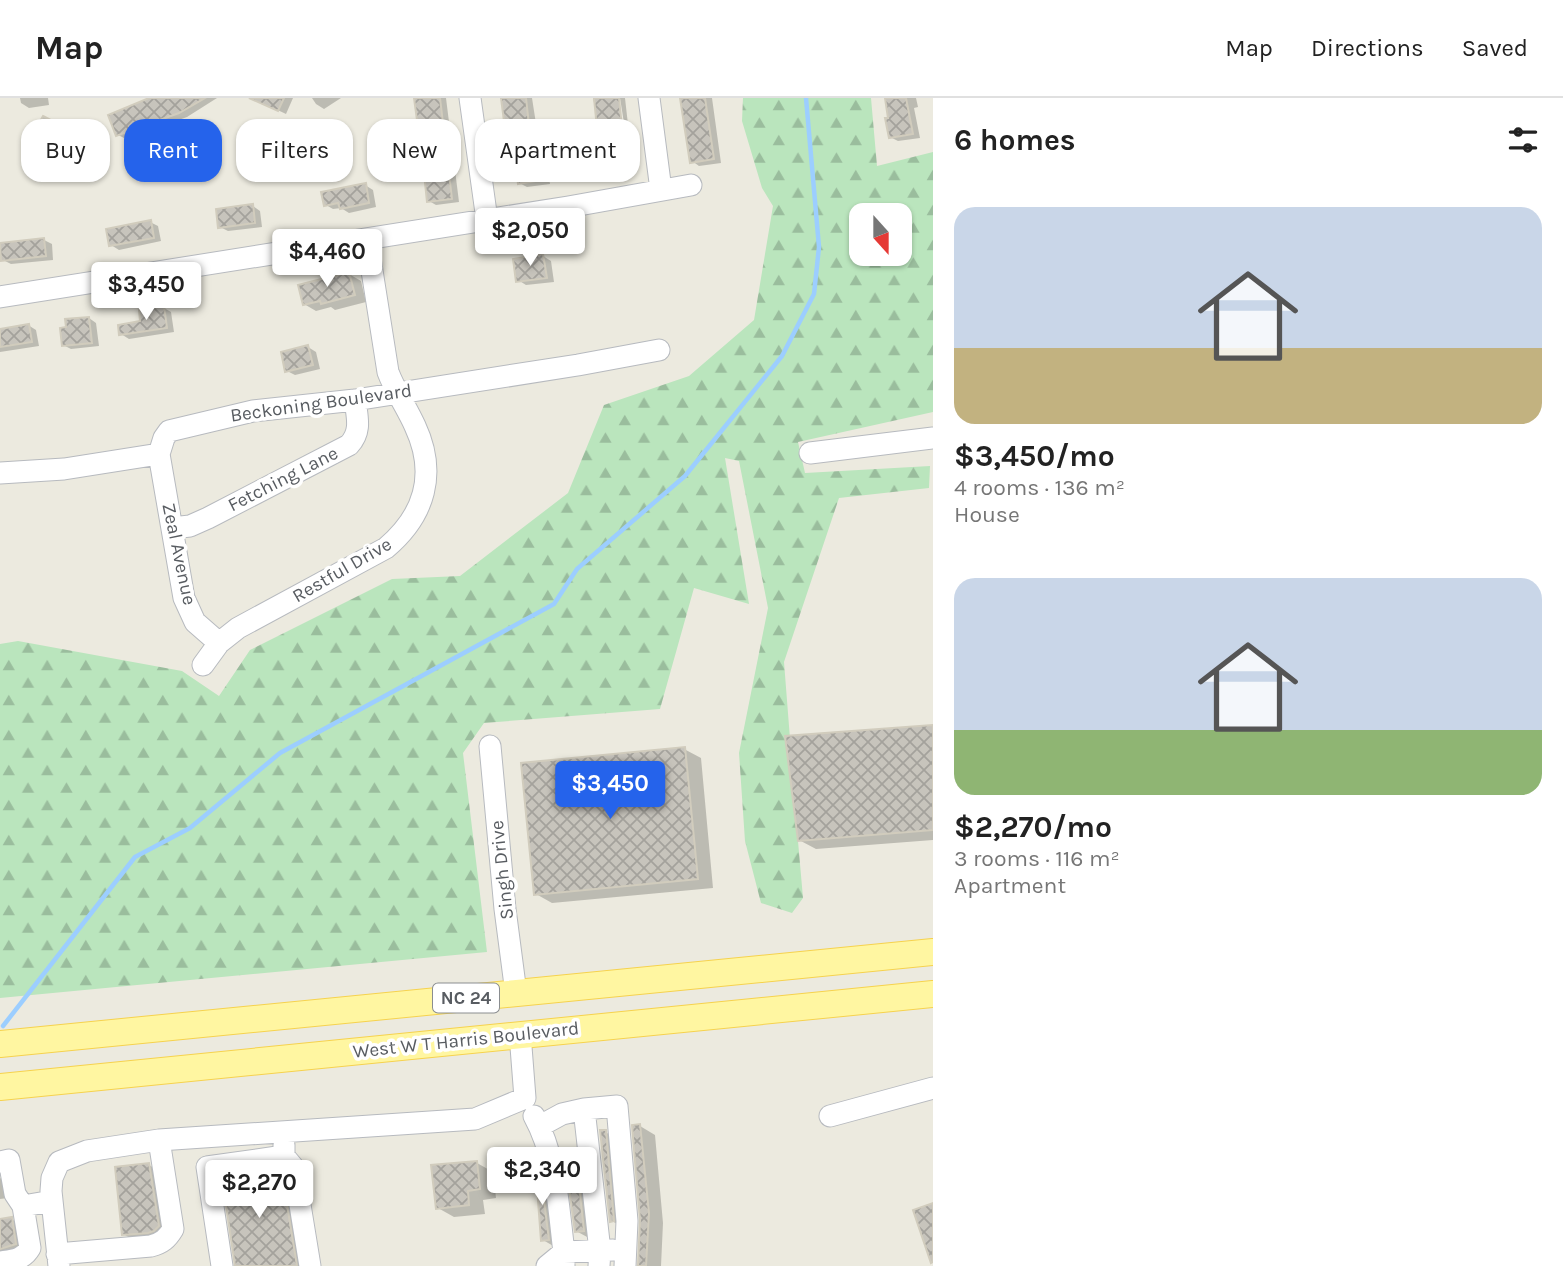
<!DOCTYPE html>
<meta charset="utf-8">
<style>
:root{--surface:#fff;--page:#f6f6f6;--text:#222;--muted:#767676;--line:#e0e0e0;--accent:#2563eb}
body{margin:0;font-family:Karla,sans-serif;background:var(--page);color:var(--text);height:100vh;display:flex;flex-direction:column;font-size:26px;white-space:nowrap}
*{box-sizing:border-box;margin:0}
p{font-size:23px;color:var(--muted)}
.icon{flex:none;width:38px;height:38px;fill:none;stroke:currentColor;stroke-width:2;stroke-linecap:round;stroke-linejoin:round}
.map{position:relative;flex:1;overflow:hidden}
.drawer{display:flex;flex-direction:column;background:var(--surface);width:630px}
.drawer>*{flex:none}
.banner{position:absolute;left:21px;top:21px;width:665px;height:63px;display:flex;gap:14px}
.needle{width:46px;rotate:159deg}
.controls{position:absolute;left:849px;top:105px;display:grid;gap:14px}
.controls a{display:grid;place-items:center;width:63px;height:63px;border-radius:14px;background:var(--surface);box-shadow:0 2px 5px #0004;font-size:35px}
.price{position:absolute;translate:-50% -60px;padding:0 16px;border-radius:7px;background:#fff;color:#222;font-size:23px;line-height:46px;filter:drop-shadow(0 2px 4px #0008)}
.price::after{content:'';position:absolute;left:50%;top:42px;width:21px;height:16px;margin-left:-10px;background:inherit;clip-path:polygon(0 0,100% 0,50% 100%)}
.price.active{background:var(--accent);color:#fff}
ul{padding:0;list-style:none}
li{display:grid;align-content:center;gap:14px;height:371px;padding:0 21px}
li span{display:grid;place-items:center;height:217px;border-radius:21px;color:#555}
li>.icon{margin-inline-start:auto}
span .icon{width:126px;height:126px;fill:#fffc;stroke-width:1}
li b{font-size:30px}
h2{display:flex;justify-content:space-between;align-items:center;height:84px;padding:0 21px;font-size:30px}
.chip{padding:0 24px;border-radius:21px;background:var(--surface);box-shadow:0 2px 5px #0004;font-size:24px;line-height:63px}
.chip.active{background:var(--accent);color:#fff}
header{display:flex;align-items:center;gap:42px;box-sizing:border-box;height:98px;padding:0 35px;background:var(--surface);border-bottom:2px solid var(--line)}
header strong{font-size:33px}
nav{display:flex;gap:38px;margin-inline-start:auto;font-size:24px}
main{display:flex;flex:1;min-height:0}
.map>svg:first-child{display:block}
.forest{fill:url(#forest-firs);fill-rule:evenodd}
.shadow{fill:#0003}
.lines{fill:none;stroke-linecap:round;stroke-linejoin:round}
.stream{stroke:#9cceff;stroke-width:4.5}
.building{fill:url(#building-cross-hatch);stroke:#d1ccbd;stroke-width:2}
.minor-casing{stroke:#b7babf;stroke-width:23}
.major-casing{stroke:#f6d24e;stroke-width:28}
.minor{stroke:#fff;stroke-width:21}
.major{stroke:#fff6a1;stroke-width:26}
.labels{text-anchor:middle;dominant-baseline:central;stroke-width:7;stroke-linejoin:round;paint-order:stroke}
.shield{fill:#fff;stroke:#8a8d90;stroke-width:2}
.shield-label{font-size:18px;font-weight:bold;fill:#585c61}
.street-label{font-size:19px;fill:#585c61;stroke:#fff}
</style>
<header>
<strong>Map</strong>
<nav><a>Map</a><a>Directions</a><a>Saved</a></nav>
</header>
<main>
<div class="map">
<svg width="933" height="1168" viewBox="0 0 933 1168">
<defs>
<pattern id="forest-firs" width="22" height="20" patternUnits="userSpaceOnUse" patternTransform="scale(1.75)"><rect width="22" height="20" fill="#bae5bd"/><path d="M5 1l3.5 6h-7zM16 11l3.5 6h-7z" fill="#9abd9d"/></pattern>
<pattern id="building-cross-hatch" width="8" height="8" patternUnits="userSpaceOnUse" patternTransform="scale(1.75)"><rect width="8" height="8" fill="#c7c4bc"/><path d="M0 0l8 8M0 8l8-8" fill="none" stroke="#a4a29c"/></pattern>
</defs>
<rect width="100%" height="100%" fill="#eceadf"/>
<path class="forest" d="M743 0H871L877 68 933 54V314L798 344 805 375 930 368 929 390 839 400 784 564 798 743 803 800 792 815 761 805 745 743 739 655 768 510 739 363 725 360 749 506 694 490 660 611 484 625 463 655 487 854 0 900V546L18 543 182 573 219 598 250 552 392 481 460 478 568 395 604 307 689 278 754 222 773 108 762 90 742 23ZM861 117H900V156H861Z"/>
<path class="shadow" d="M20 0H48L49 7 29 10 21 5Z
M154 0H217L187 19 126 41 118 37Z
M261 0H293L286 16 267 7Z
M312 0H341L324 11 316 6Z
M416 0H446L459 104 436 107 429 103Z
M503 0H532L537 32 543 64 547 66 550 86 527 89 519 85V81L513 77V65Z
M593 0H617L621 26 624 25 620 0H625L633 71 610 74 603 70 597 11 595 10Z
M682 0H712L721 65 699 68 692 63Z
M887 0H916L918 9 914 10 920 40 898 43 890 39V21Z
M44 20 71 35 60 54 33 38Z
M95 31 102 35 103 53 86 54 78 49Z
M365 87 373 92 376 109 349 115 341 110 333 111 326 107Z
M253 108 260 113 262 129 228 133 220 129Z
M150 124 158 128 161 143 119 152 111 147Z
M44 142 52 146 53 162 11 166 3 162Z
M543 158 551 163 554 184 526 187 518 182Z
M349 176 361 183 366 204 335 212 331 209 316 213 304 206Z
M164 210 171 214 174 234 129 241 121 236 142 225Z
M89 220 96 225 99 248 71 251 63 247Z
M28 227 36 232 39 248 0 254V232Z
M308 249 316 254 320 271 295 277 287 273Z
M933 629V742L816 751 799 742Z
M684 651 701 660 713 790 552 805 536 796Z
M640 1028 655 1037 663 1125 661 1168H640L642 1122Z
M605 1034 618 1041 624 1130 612 1123Z
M576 1061 588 1068 589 1140 576 1133Z
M536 1064 549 1071 555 1149 543 1142Z
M477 1065 493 1074 496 1100 483 1102 485 1116 454 1119 438 1110Z
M149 1067 161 1074 171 1135 136 1143 123 1136Z
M278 1074 291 1081 307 1168H236Z
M0 1080 14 1088 16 1099 0 1101Z
M11 1121 28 1130 32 1155 0 1168V1123Z"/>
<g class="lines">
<path class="stream" d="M3 928 135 759 190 730 280 655 554 506 577 471 685 378 782 258 814 196 819 149 806 0"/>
</g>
<path class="building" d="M149 0H205L179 15 116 38 108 17Z
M249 0H284L278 13Z
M414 0H440L452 101 427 104 420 37H419Z
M501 0H526L529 27 536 60 539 59 542 82 518 86 517 77 511 78 509 64 511 63 505 31Z
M594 0H619L626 68 601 71Z
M680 0H705L714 61 690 65Z
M885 0H906L913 36 889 40 885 20H888Z
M43 18 64 29 52 51 31 39Z
M95 29 96 49 76 50 75 30Z
M366 85 369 105 340 111 338 105 324 108 321 94Z
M253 106 255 125 218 130 216 111Z
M151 122 154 140 109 148 106 131Z
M44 140 46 158 1 163 0 145Z
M543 156 547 180 516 184 513 161Z
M349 174 355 197 321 206 320 203 303 207 298 187Z
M164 208 167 230 119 237 118 227 140 223 139 212Z
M89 219 92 245 62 248 60 230 66 229 65 221Z
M29 226 32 244 0 249V231Z
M308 247 313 267 285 274 281 254Z
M933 627V732L798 743 785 638Z
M685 649 698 781 534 797 521 665Z
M640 1026 649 1115 646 1168H638L640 1122 632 1027Z
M600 1032H606L614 1123 610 1124Z
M576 1059 584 1133 575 1134 568 1083 564 1060Z
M535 1062H537L542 1087 549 1142 541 1143Z
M477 1063 480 1091 468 1093 469 1107 436 1111 431 1067Z
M149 1065 159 1128 154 1133 148 1135 122 1137 115 1069Z
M279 1072 282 1076 297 1168H235L222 1080Z
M933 1105V1164L931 1165 913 1112Z
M12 1119 16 1146 0 1151V1121Z"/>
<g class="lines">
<g class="minor-casing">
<path id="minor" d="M470 0 487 122
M649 0 661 92
M0 199 568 109 691 87
M810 355 933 340
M159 356 184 500 195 524 219 545
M0 375 64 371 159 356 164 340 169 333 253 313 355 302 578 267 659 252
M172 430 190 428 208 420 349 347C362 333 357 319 355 302
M203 567 219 545 238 530 386 450C425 417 437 375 415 328 407 310 395 293 388 274L367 141
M490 648 505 811 516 895
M584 1011 600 1153 599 1168
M534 1018C557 1060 558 1108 564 1154V1168
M830 1018 933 990
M540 1028 562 1016 584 1011 617 1008 627 1123 625 1168
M284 1047V1058L294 1070 310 1168
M0 1064 9 1062 15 1096 23 1108 52 1103
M57 1156 151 1148C162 1145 167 1141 173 1131L159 1042
M0 1164C13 1162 23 1162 30 1150L23 1108
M59 1168 51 1093 52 1080 59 1064 87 1053 159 1042 475 1021 525 1000 520 936
M222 1168 207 1069 284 1058
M547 1168 564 1154 613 1152"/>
</g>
<g class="major-casing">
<path id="major" d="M0 946 933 854
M0 989 933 896"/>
</g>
<use href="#minor" class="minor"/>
<use href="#major" class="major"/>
</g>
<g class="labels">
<rect class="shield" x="433" y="885.5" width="66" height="29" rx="5"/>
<g class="shield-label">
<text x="466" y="900">NC 24</text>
</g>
<g class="street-label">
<text transform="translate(321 305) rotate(-8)">Beckoning Boulevard</text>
<text transform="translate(283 381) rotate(-27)">Fetching Lane</text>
<text transform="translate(179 456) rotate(78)">Zeal Avenue</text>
<text transform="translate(342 472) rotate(-30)">Restful Drive</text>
<text transform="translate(502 772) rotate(-96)">Singh Drive</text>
<text transform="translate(466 942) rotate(-6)">West W T Harris Boulevard</text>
</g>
</g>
</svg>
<div class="controls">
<a><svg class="needle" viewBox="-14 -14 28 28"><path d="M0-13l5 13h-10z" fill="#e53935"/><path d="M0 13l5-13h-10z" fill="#767676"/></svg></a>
</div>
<b class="price" style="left:530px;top:170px">$2,050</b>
<b class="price" style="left:327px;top:191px">$4,460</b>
<b class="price" style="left:146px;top:224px">$3,450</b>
<b class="price active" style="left:610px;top:723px">$3,450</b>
<b class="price" style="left:542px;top:1109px">$2,340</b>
<b class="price" style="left:259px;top:1122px">$2,270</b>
<div class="banner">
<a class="chip">Buy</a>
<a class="chip active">Rent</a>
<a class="chip">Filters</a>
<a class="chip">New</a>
<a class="chip">Apartment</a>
</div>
</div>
<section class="drawer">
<h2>6 homes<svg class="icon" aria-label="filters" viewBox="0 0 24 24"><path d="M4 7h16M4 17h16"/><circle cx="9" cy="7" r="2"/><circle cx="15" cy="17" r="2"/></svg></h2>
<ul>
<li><span style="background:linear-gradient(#c9d6e8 65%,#c2b280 0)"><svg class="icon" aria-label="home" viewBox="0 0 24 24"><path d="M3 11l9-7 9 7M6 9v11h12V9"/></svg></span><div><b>$3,450/mo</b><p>4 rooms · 136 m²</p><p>House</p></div></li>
<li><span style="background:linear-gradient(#c9d6e8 70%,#8fb573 0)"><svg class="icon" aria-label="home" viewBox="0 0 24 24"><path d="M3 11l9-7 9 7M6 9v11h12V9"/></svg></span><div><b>$2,270/mo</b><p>3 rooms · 116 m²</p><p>Apartment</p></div></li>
</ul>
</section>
</main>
